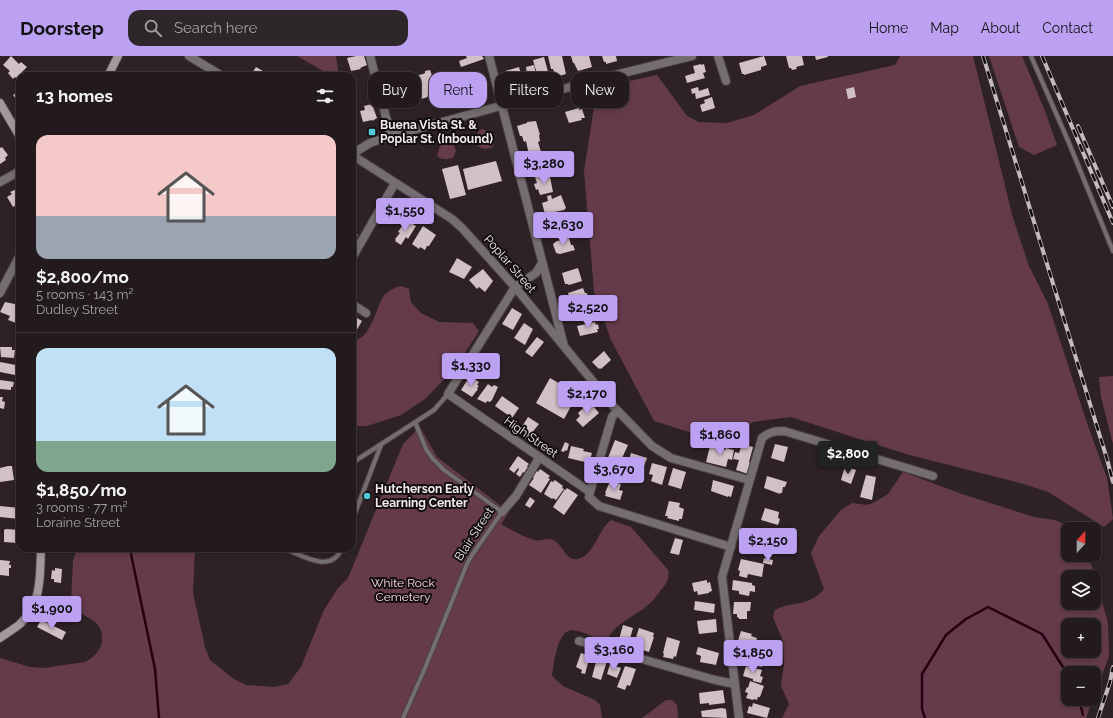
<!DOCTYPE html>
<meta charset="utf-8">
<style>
:root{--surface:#221a1c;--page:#2e2729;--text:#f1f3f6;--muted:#a2a1a3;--line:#3f383b;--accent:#bca0f2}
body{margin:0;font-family:Raleway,sans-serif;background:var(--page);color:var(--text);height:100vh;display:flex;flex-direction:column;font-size:15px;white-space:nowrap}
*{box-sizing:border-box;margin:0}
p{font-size:13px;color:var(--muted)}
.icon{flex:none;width:22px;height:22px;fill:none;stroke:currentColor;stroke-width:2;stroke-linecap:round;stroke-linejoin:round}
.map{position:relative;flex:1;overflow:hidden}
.drawer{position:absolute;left:16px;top:16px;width:340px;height:480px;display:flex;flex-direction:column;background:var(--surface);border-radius:12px;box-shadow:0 2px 6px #0003,0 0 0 1px var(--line)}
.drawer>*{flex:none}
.banner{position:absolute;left:368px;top:16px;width:380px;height:36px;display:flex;gap:8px}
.needle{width:26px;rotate:21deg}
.controls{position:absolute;left:1061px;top:466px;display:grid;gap:8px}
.controls a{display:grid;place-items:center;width:40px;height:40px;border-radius:8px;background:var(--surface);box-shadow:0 2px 6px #0003,0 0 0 1px var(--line);font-size:20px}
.price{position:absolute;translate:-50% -34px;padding:0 9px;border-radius:4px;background:var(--accent);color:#111;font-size:13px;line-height:26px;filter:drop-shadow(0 1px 2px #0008)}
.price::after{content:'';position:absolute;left:50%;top:24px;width:12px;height:9px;margin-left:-6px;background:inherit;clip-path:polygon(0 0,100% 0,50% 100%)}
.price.selected{background:#222;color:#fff}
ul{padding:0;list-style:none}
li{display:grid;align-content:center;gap:8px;height:212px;padding:0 20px}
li+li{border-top:1px solid var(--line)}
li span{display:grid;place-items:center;height:124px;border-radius:12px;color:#555}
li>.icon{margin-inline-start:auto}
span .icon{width:72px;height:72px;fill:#fffc;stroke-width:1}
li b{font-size:17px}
h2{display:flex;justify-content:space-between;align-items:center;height:48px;padding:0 20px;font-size:17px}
.tag{padding:0 14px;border-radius:12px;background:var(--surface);box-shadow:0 2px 6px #0003,0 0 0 1px var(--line);font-size:14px;line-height:36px}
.tag.selected{background:var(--accent);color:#111}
header{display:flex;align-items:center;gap:24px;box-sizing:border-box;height:56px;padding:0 20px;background:var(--accent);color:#111}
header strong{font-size:19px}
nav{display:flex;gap:22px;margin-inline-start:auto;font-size:14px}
.search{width:280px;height:36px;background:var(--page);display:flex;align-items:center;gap:10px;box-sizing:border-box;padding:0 14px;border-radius:12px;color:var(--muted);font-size:15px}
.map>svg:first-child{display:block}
.green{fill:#653b4b;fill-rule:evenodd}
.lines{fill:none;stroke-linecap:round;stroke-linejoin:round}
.stream{stroke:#260010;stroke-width:2.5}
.building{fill:#d1c0c6}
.service-casing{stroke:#4a3e42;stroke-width:6}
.minor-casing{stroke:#4a3e42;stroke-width:10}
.secondary-casing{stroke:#4a3e42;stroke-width:10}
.service{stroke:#756e71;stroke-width:4}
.minor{stroke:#756e71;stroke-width:8}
.secondary{stroke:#a3989b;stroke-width:8}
.rail-casing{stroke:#c4bbbe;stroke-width:4}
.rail{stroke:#120d0f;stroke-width:2.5;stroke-dasharray:8;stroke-linecap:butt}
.poi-dot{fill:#52cbd9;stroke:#120d0f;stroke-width:1.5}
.labels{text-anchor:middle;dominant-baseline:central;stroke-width:4;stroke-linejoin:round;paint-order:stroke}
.poi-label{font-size:12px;font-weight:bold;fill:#f3ebee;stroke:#120d0f;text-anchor:start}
.street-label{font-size:12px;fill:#f3ebee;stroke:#120d0f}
.park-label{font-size:12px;fill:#fdd7e4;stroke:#120d0f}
</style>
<header>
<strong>Doorstep</strong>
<div class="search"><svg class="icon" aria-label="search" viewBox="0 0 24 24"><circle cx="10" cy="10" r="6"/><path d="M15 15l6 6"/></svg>Search here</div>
<nav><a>Home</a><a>Map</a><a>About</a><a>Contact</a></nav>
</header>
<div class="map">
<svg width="1113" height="662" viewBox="0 0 1113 662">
<rect width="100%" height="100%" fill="#2e2226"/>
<path class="green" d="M297 0H336L339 20H332Z
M900 0H973L1013 162 1029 210 1048 248 1088 370 1107 422 1113 463 1104 471 1048 436 1024 428 906 398 791 361 753 366 721 389 702 380 654 365 611 284 594 235 584 115 597 32 657 19 687 60 699 66 727 67 754 59 800 30 895 9Z
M989 0H1022L1045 55 1057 89 1034 99 1019 91Z
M481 73C491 74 495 81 493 91 476 98 471 82 481 73Z
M441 86H449L454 89 456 95 453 102C447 103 442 105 437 100Z
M402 230 409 233 411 246 421 257 439 266 473 267 479 275 456 311 425 343 401 359 367 370H352V284C370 286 376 252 383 241 387 235 395 231 402 230Z
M1113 320V388L1101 341 1099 321Z
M420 371 437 401 509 456 501 468C509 473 526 482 534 484 542 486 548 480 555 485 564 491 567 508 581 502 596 495 598 474 611 464L631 471 668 514C670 523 667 527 661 534 658 538 654 544 649 548 635 561 612 568 606 587 596 583 584 575 573 574 557 573 554 608 552 620L563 630 595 644 600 649 602 662H0V602L30 611 44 612 85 606C99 600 108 583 98 569 95 565 87 561 82 558 78 555 75 550 71 546L73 505 77 492H195L193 537 205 591 210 604 234 623 246 629 274 631 288 628 301 611 324 554 338 532 348 522 403 388Z
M903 416 962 438 1034 461 1055 464 1068 470 1070 473H1068V499L1088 500 1093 513 1108 567 1109 600 1094 641V617H1068V643H1093L1086 662H782L789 648 781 630 784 608 783 585 773 561 775 554C791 545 810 551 824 533L811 497 819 480 841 454 852 447 867 449 873 447 888 438ZM1068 521H1094V547H1068ZM1068 569H1094V595H1068Z
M666 644H672L677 649 678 662H642Z"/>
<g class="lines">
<path class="stream" d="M131 498 155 613 159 662
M1079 643 1083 659
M925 662 922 653V618L946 579 966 563 988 551 1042 578 1068 619"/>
</g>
<path class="building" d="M11 0 19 8 21 6 27 11 16 22 15 21 13 23 8 17 10 15 3 9Z
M356 0H364L367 9 360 12 361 13 351 15 347 2Z
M466 0H482L484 3 461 11 459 5 467 2Z
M548 0H562L566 18 556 21 555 19 553 13H551Z
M571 0H589L592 11 578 15 574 7H573Z
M602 0H616L617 5 606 8V6H604Z
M764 0 767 9 761 11V14L744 19V18H742L739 7Z
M786 0H802L804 9 796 11 797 13 792 14 791 12H789Z
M815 0H828V1L816 4Z
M544 1 550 23 541 25 540 21 538 22 533 4Z
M701 8V9L704 8 706 16 703 17 705 22 687 27 685 20 695 17 693 10Z
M534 9 537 24 528 26 526 11Z
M256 11 268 18 266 20H250Z
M519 11 524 28 512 30 510 25H508L505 15Z
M430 14 433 22H431L434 33H432L433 36 429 37V39L427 40 428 41 414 45 411 28 417 27 415 20 423 18 425 17V15Z
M130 15 138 20H127Z
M481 20 483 25 484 24 488 38 484 39V41L470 45V42L465 44 463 37 460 38 458 29 461 28 460 24Z
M404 28 408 43 404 44 405 46 401 47 400 45 396 46 392 31Z
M698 31 699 35 708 32 710 39 696 43 695 37 692 38 691 33Z
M854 31 856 41 848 43 846 33Z
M20 34V45L18 46 13 39Z
M712 41 715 52 702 56 700 49 705 47 704 44Z
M372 48 377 62 372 65V64L363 66 360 55 365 54 364 50Z
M579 52V54L582 53 585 62H581L582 64 569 67 565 56Z
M536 65 540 79H539L540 85 538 86 541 96 529 99 526 85 524 86 522 80H520L517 70 527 67V66Z
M2 91 8 99 5 102 6 104 0 108V92Z
M496 105 502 125 468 134 463 113Z
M458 109 466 139 450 143 442 113Z
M547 118 548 121H550L553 136 540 139 538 133 536 134 534 128 537 127 535 121Z
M17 133 20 136V147L13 151 7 141 12 138 10 136Z
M551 139 552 143 561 139 566 152 564 154 545 158 542 147 548 145 547 140Z
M561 160 565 173 555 176 554 174 551 175 548 166 551 165V163Z
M406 164 416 170 408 183 406 181 401 189 395 185 396 184 395 183 400 177 398 176Z
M423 170 436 179 429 190H427L425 194 420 191 419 193 412 188Z
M352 175 358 179 352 188Z
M569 182 571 189H573L575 194 560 198 556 197 553 188 557 185Z
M457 202 472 211 464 223 449 216Z
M578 212 582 225 569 229 568 228H565L562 217Z
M483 213 493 225 485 236 479 231 477 233 469 224Z
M583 232 585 237H587L588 242 571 247 568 237Z
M5 246 20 249V264L19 268 8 264 10 260 0 256Z
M588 248 589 250 594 249 597 258 592 260V262L585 263 584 262 575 263 572 252Z
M512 252 522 258 513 274 502 268Z
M352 259 362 265 355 277 352 275Z
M595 266 596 269 598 268 599 273H597L598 276 580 280 577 270Z
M524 267 533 273 525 289 514 282Z
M537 281 544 286 532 301 525 296Z
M0 291H12V294H15L14 302 1 301Z
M604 295 611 304 601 313 600 312 599 313 592 306Z
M0 306 16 309 15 319 0 316Z
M470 320 479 326 477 329 479 330 477 332 478 333 472 341 461 334Z
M550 322 569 333 568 336 576 341 564 363 536 347Z
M0 324 14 326 13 331H11V334L0 333Z
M488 328 492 331 494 329 498 331 492 344 490 346 487 345 486 347 477 343Z
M502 340 519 352 512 362 495 350Z
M0 341H3L2 345 5 346 4 353 0 352Z
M590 346 599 357 583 371 576 364 580 360 578 357Z
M528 361 539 368 527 383 518 377Z
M615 384 628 389 618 411 611 408 612 405 607 404Z
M565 386 569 388 567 395 565 394 564 396 561 395Z
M742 388 753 391 749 406 751 407 748 418 736 414 739 404 733 403 735 396 739 397Z
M775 388 788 391 784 406 771 402Z
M571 390 584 393 583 395 592 397 589 407 568 402Z
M710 390 725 394 726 392 734 394 732 404 728 403 726 411 706 406Z
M631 397 647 402 641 419 634 418V415L627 413Z
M518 400 529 408 527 410 528 411 524 417 523 416 520 421 516 418 519 413 518 412 514 417 509 413Z
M652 407 667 411 662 429 651 425 653 419 649 418Z
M8 410H12L14 424 0 426V412Z
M845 410 856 414 851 428 841 424Z
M673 412 686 416 681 433 668 429Z
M540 413 550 420 548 422 550 423 541 437 529 429 534 422 532 421 536 414 538 416Z
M866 419 876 421 872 444 860 441Z
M767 420 787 426 785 431H783L782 437H780V438L764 432Z
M555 424 563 430 562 432 564 433 556 444 553 442 552 443 544 438 551 425 553 426Z
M713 424 734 430 731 441 728 440V441L711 435Z
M610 425 621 428 619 434 623 435 620 444 605 440 606 437H605Z
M567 432 578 439 564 459 553 451 565 433 566 434Z
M530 441 535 445 530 452 525 449Z
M669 445 680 447 679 451 684 453 682 463H679V465L667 462 668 460H665Z
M0 450 20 452V463L0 461Z
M765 452 779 456 778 462 780 463 778 469 761 464Z
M6 473 20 474V486L18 487 4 486V474Z
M753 473 770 479 769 481H768L766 488 762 487 760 491 748 487 749 486 746 485 750 474 752 475Z
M675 482 683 484 679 499 670 497Z
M764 502 773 504 772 509 763 507Z
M741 503 764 508 762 521 748 518 747 522 739 520 740 515 738 514Z
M0 504 10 505 9 509H11V512H9V520L0 519Z
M55 512 62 513 61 527 54 526V523H51L52 514 55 515Z
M707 524V527L710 526 712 535 709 536V537L698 539 697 535 694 536 692 527Z
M733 524 752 527V529L755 530V536L750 535 749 540 739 538V535L732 534Z
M695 545 715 548 714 557 694 554Z
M734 546H751L750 555H747V563H739V562L737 561V558H733Z
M716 563 717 576 699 578 697 565Z
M41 564 66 576 62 584 37 571Z
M623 569 633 572 628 590 618 587Z
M639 572 654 577 653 581H654L649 596 633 591Z
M741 575 752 578 751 580 757 582 756 587 758 588 756 596 740 591V588H737Z
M667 581 680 585 676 601 674 600 673 603 663 601 664 598 663 597Z
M698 591 719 597 716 609 700 606 701 600 696 598Z
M742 593 765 600 762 611 747 607 748 606 740 602Z
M581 597 590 600 585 618 581 617 582 614 576 611Z
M597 602 607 605 601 624 592 621Z
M610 608 621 612 617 622 607 618Z
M625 610 636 613 630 630 627 629 625 634 617 631Z
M746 610 762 614 760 620 763 621 761 627 753 625V623L743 620Z
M750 625 764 630 760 641H758L757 644 754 643 753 644 746 642 748 637 745 636 747 631 748 632Z
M723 634 725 647 709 649V647L700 648 699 637Z
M753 647 770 652 767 662 747 657 749 650 752 651Z
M722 652 726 653 727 662 702 661 701 655Z"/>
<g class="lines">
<g class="service-casing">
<path id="service" d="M1031 0 1069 87 1113 195
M352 407 434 354 448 338
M352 465 381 389
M283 492C302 499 331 519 342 492
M403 662 425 612 467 508 472 499 502 456 444 414 433 403 426 393 415 366"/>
</g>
<g class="minor-casing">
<path id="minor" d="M189 0 222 20
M370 0 391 80
M489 0 564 290
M718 0 726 25
M352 98 370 87 391 80 603 22 692 0
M352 99 452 163 462 172 515 231 614 351 652 390 671 402 749 424
M0 126 20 115
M352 202 395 127
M542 207 536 217 515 231 448 338 590 436 589 441 599 450 731 491
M0 237 20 199
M352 248 366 257
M590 436 612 361 617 355
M502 456 516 440 539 402
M579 585 715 624 735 628
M739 662 722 521 762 382C769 376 775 375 784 375L933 420"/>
</g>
<g class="secondary-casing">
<path id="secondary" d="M108 20 118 0
M0 47 20 81
M0 582C7 577 14 573 20 568 42 548 40 519 41 492"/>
</g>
<use href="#service" class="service"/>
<use href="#minor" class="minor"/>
<use href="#secondary" class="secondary"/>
<g class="rail-casing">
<path id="rail" d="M983 0 1107 403 1113 426
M1042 0 1113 167
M1078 70 1113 151
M1098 662 1110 626 1113 611"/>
</g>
<use href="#rail" class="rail"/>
</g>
<g class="poi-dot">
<rect x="368" y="72" width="8" height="8" rx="2"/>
<circle cx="367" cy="440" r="4"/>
</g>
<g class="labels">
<g class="poi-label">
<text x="380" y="69">Buena Vista St. &amp;<tspan x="380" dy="14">Poplar St. (Inbound)</tspan></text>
<text x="375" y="433">Hutcherson Early<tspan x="375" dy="14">Learning Center</tspan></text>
</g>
<g class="street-label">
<text transform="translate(510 208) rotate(49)">Poplar Street</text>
<text transform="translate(531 381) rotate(35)">High Street</text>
<text transform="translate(474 478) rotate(-57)">Blair Street</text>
</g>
<g class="park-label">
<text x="403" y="527">White Rock<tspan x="403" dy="14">Cemetery</tspan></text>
</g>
</g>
</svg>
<div class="controls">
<a><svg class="needle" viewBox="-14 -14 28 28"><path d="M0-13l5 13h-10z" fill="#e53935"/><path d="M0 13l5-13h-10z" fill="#a2a1a3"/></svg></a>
<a><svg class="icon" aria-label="layers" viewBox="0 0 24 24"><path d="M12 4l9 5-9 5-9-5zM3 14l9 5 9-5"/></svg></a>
<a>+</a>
<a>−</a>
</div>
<b class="price" style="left:544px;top:129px">$3,280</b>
<b class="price" style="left:405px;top:176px">$1,550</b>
<b class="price" style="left:563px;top:190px">$2,630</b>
<b class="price" style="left:588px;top:273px">$2,520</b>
<b class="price" style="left:471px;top:331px">$1,330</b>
<b class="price" style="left:587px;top:359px">$2,170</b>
<b class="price" style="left:720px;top:400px">$1,860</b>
<b class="price selected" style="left:848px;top:419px">$2,800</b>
<b class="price" style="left:614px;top:435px">$3,670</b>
<b class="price" style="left:768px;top:506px">$2,150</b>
<b class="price" style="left:52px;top:574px">$1,900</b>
<b class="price" style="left:614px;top:615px">$3,160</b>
<b class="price" style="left:753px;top:618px">$1,850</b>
<div class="banner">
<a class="tag">Buy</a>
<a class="tag selected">Rent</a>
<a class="tag">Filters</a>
<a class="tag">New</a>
</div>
<section class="drawer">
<h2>13 homes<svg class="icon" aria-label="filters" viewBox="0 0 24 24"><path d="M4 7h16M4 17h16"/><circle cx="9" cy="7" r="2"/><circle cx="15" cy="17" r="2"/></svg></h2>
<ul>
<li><span style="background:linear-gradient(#f6c9c9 65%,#9aa5b1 0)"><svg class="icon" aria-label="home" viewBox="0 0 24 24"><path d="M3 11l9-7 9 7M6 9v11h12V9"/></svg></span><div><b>$2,800/mo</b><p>5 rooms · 143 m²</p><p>Dudley Street</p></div></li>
<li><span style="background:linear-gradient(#bfe0f5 75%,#7fa58c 0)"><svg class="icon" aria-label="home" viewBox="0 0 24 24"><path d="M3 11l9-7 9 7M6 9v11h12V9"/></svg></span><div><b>$1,850/mo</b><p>3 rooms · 77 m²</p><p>Loraine Street</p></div></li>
</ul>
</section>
</div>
